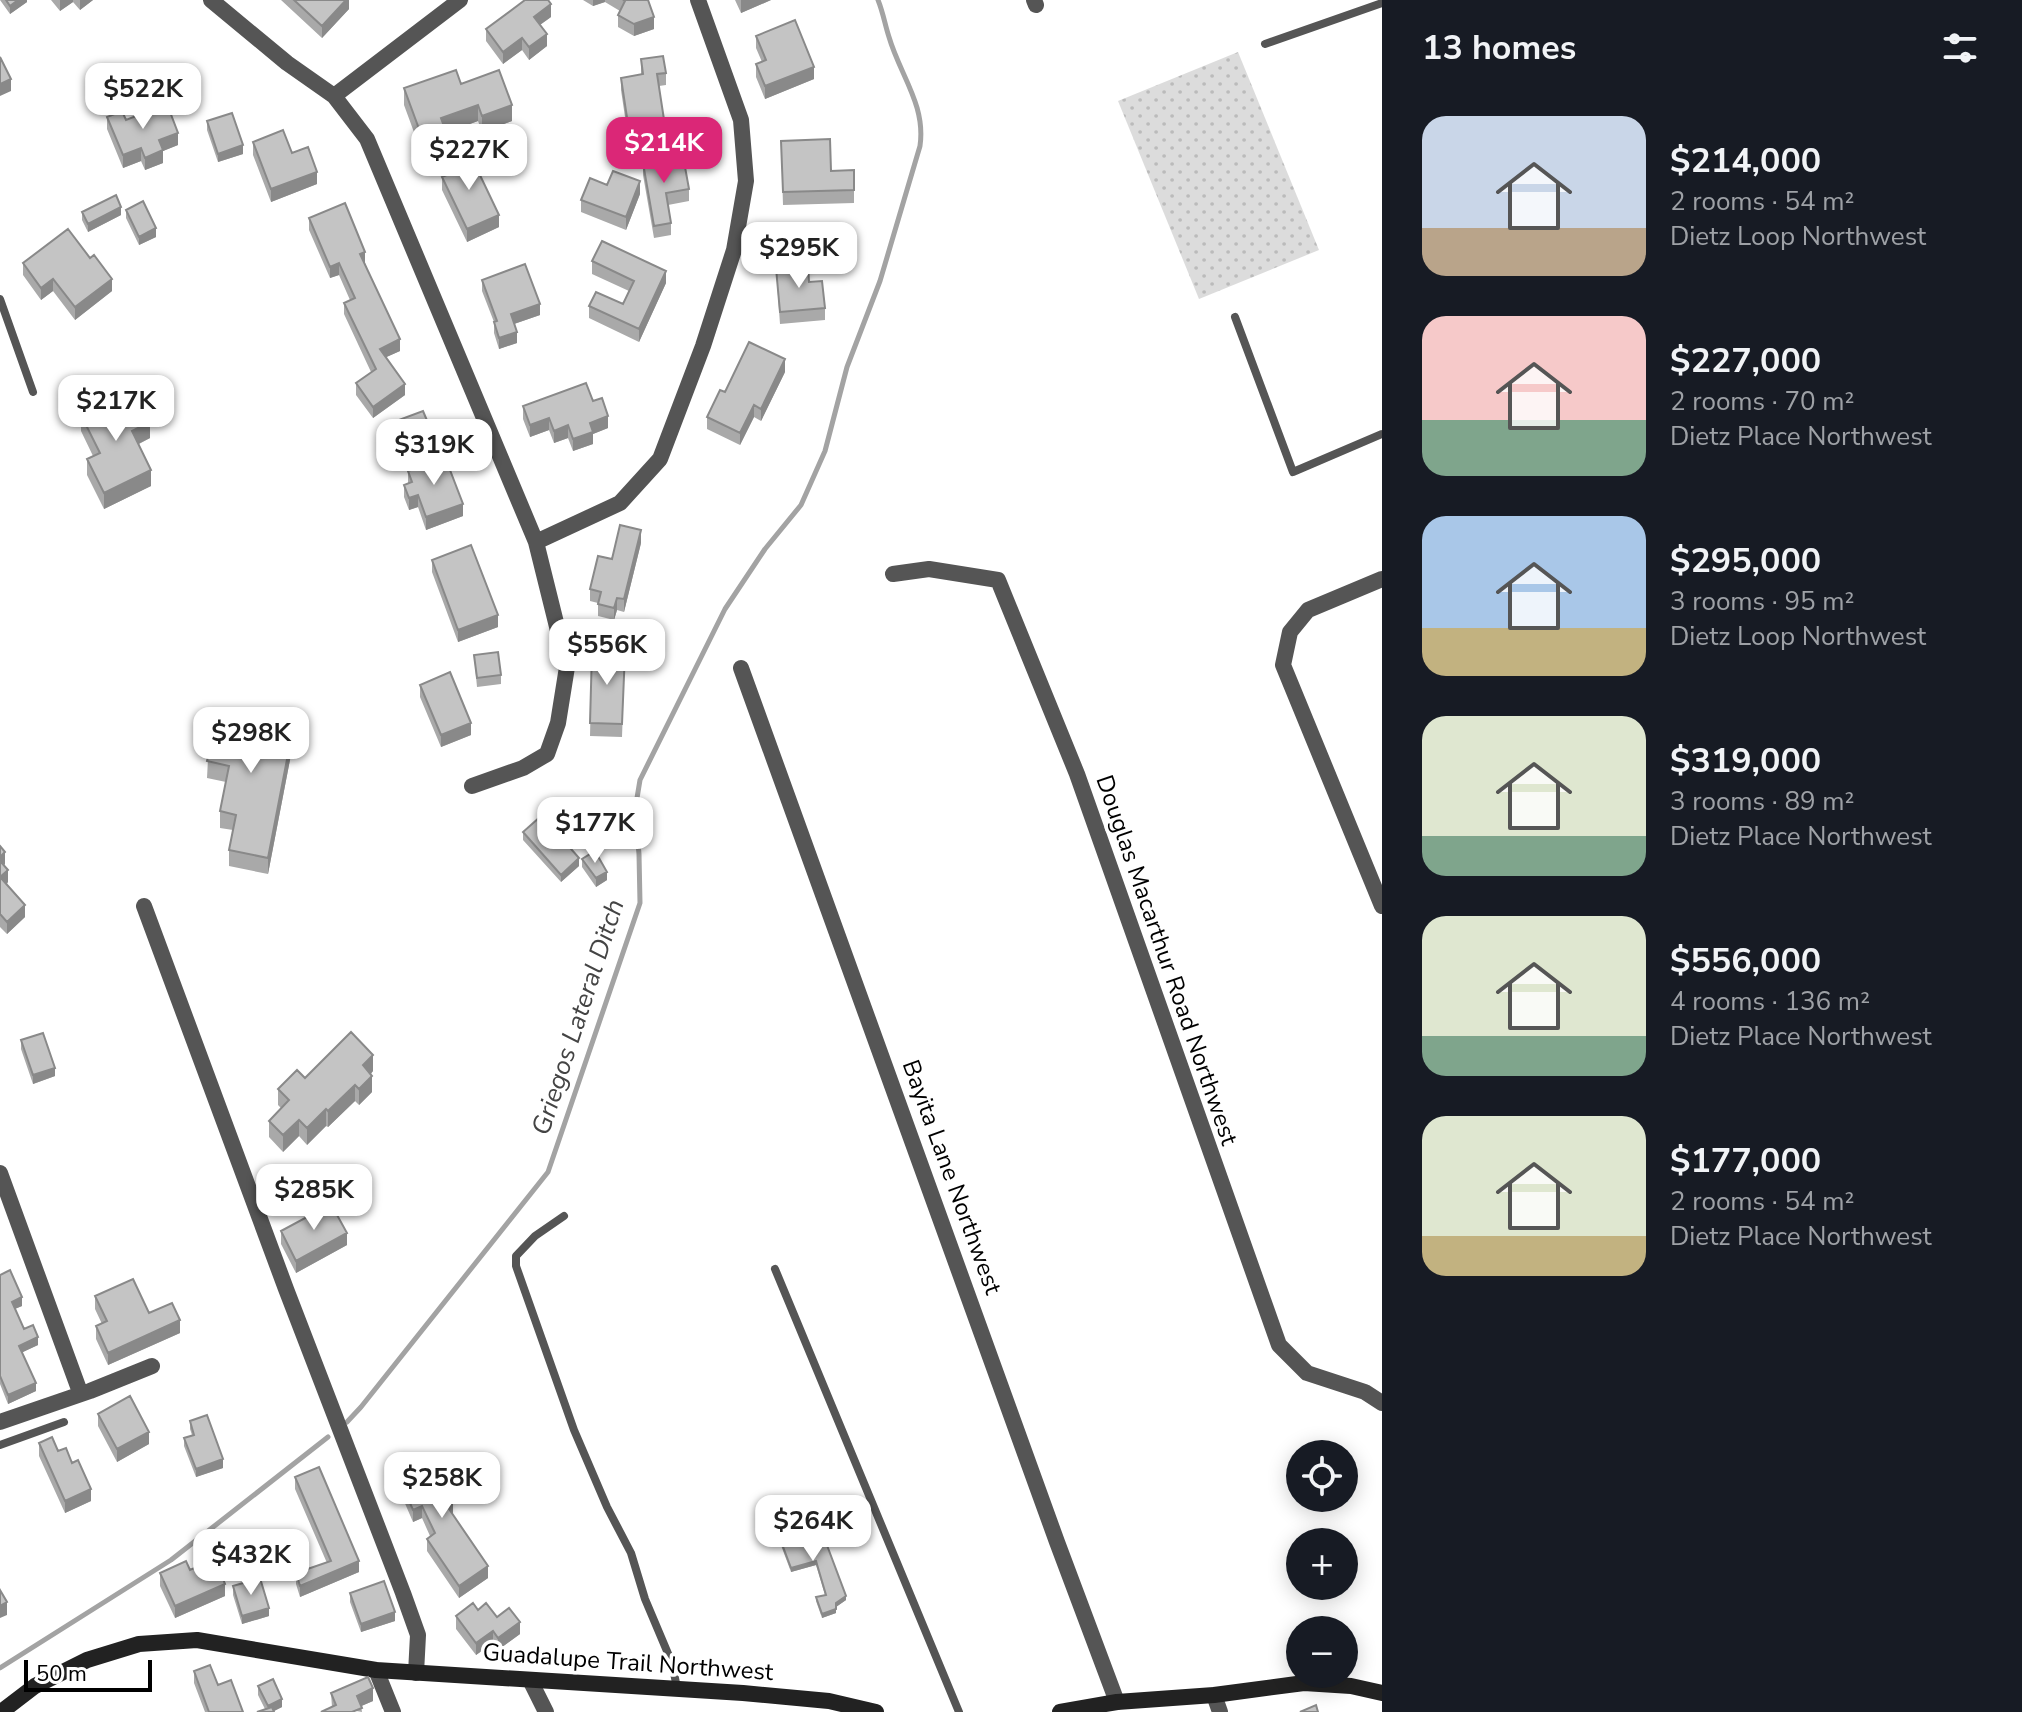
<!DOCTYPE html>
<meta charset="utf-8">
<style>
:root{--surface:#171b24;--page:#20242c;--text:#f1f3f6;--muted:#9ea1a6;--accent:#db2777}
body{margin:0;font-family:"Nunito Sans",sans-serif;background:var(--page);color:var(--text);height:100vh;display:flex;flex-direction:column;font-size:30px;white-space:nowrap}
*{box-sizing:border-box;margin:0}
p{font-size:26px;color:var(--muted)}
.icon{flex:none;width:44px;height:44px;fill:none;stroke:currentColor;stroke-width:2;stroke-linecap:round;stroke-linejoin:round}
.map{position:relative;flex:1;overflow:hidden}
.drawer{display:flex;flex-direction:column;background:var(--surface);width:640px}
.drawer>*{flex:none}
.buttons{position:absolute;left:1286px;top:1440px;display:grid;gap:16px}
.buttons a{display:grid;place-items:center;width:72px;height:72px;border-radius:50%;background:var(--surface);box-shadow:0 4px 20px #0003;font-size:40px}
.scale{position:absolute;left:24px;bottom:20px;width:128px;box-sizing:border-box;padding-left:8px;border:4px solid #000;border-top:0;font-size:22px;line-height:28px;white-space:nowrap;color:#000;-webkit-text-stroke:6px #fff;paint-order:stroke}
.price{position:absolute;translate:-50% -68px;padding:0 18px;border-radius:16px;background:#fff;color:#222;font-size:26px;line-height:52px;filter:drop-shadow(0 2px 4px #0008)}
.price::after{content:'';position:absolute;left:50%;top:48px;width:24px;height:18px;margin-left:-12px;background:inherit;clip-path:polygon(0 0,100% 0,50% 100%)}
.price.selected{background:var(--accent);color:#fff}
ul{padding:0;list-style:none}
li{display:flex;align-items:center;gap:24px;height:200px;padding:0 40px}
li span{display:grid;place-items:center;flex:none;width:224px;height:160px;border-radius:24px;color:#555}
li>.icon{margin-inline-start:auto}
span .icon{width:96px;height:96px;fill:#fffc;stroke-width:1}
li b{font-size:34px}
h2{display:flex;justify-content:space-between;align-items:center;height:96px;padding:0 40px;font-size:34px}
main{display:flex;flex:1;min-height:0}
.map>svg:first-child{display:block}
.grass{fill:url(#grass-dots)}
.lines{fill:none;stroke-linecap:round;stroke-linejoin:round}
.stream{stroke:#a3a3a3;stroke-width:5}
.lane{stroke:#555;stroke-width:8}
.street{stroke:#555;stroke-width:16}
.secondary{stroke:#222;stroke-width:16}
.wall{fill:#a9a9a9}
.shaded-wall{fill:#898989}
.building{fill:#c4c4c4;stroke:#898989;stroke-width:2}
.labels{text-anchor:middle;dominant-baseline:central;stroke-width:7;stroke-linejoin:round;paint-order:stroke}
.street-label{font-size:24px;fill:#000;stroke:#fff}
.water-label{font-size:26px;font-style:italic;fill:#444;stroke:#fff}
</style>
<main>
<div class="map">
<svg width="1382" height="1712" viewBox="0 0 1382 1712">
<defs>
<pattern id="grass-dots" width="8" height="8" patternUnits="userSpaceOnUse" patternTransform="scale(2)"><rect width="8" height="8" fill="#dcdcdc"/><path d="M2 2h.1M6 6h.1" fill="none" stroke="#bbb" stroke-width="1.8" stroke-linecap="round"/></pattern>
</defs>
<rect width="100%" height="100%" fill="#fff"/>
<path class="grass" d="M1238 52 1319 250 1199 299 1118 101Z"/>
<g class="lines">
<path class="stream" d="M347 1422 361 1407 548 1172 640 903 639 854 635 810 640 780 725 609 765 549 801 505 825 451 847 367 880 281 920 146C926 105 900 75 889 37 885 25 883 12 878 0
M0 1668 171 1560 328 1437"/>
<path class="lane" d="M1265 44 1382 3
M0 299 33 392
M1235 317 1293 472 1382 434
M564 1216 535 1236 516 1256V1266L574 1430 607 1507 631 1553 645 1599 672 1663 677 1688
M775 1269 959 1712
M0 1445 64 1422"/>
<path class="street" d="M211 0 287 63 334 96 367 139 536 542 567 667 558 723 547 754 523 768 472 786
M1034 0 1036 5
M334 96 460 0
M536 542 620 503 660 459 703 346 734 250 746 181 741 120 698 0
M893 574 929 569 998 580 1077 774 1279 1345 1307 1373 1365 1392 1382 1403
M1382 579 1308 610 1290 632 1283 665 1382 906
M741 668 1057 1542 1117 1702
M144 906 286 1289 403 1593 418 1635 416 1673
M0 1173 80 1392
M0 1422 90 1391 152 1366
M376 1670 393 1712
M530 1680 546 1712
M1214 1695 1220 1712"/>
<path class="secondary" d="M1 1712 35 1686 87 1660 139 1644 197 1640 376 1670 743 1693 829 1701 876 1712
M1060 1712 1117 1702 1214 1695 1304 1683 1351 1686 1382 1693"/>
</g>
<path class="wall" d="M0 0H27V2L10 14Z
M51 0H93L80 10 73 2 60 11Z
M281 0H349V9L322 38Z
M583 0H648L654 29 634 36 618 27V15L620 11 605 2 593 6Z
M735 0H771L741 13Z
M551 17 540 25 547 46 529 60 522 50 503 64 486 41V29Z
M756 36 814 79 765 99 756 77V64L762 62 756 48Z
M641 59 666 73V85L659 86 665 126V138L629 144 621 90V78L641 75Z
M461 84 512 121 482 132 478 121 445 133V146L422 154 404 105V88Z
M107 117 126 120 178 145 163 151V163L145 170 141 161 123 168 107 129Z
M207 121 243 154 218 162 207 130Z
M781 141 831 171 854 170V203L783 205Z
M253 142 292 153 317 184 271 202 253 155Z
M450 158 499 227 467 242 442 190V177L451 173Z
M643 163 689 189V201L668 205 671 223V235L654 238 643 175Z
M607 185 640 194 626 230 581 212V200Z
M126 210 156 237 139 245 126 218Z
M82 212 121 215 88 232 82 220Z
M309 218 365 263 400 351 386 357 405 395 373 418 356 395V383L371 372 344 314V303L350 300 339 275 330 278 309 230Z
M592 261 666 283 639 342 589 318V306L623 304 629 291 592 274Z
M23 263 112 291 75 320 53 291 41 300 23 275Z
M776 268 825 308V320L780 324Z
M482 280 540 315 514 324 517 343 499 349 494 333V322L482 291Z
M785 372 761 421 754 417 740 445 707 429V417L725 392Z
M593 401 608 428 593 434V444L573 451 568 438 554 443 549 430 530 437 523 419V406Z
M120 410 150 438 139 444 151 486 104 509 87 475V459L93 456 81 431V415Z
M396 421 431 439 403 449 396 429Z
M408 471 463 516 426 530 418 507 409 510 404 497V485L408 483Z
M641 543 624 612 617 610 614 620 598 616V603L590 601V589L612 559Z
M432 560 498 627 458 642 432 572Z
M592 651 625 652 622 737 590 736Z
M474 655 501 675V684L477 687Z
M420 685 471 735 441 747 420 697Z
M294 739 268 874 229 866V850L233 830 220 828V811L226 782 207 778 208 759 204 758V742Z
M586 820 567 845 579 866 561 882 523 840V832Z
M0 846 5 864 4 865 8 882 7 884 25 917 7 934 0 927Z
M582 859 607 880 596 887 582 867Z
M21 1040 55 1076 33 1084 21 1049Z
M373 1071 371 1074 372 1092 359 1105 355 1101 328 1127 326 1126 307 1145 299 1136 283 1152 269 1137V1121L281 1108 278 1105V1089L305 1078Z
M281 1231 347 1245 296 1273 281 1244Z
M0 1275 22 1306 15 1309 24 1329 38 1345 22 1352 36 1391 8 1404 0 1384Z
M95 1296 149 1313 180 1333 108 1365 96 1339V1326L102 1324 95 1309Z
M98 1414 149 1444 117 1462 98 1426Z
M190 1421 223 1468 196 1477 184 1446V1438L192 1435 190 1429Z
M39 1443 91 1501 65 1513 39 1456Z
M397 1473 453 1515 488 1578 459 1598 427 1551V1539L430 1536 422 1518 413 1522 397 1485Z
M295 1477 359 1572 300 1597 296 1584V1573L327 1563 295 1489Z
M776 1528 809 1546 846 1600 836 1607V1613L822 1618 816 1601V1597L825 1595 816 1565 791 1572 776 1532Z
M190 1570 225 1596 175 1618 160 1586V1573Z
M233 1586 269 1616 242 1624 233 1595Z
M350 1593 395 1621 361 1632 350 1602Z
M478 1610 497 1617 520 1634 498 1650 493 1643 476 1655 456 1629V1616Z
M194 1671 218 1685 243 1712H205L194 1683Z
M258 1686 282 1707 274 1711 265 1709 258 1695Z
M331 1693 373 1701 361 1706 362 1712 332 1707Z"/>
<path class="shaded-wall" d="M18 0H27V2L10 14V6Z
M60 0H73V2L60 11Z
M80 0H93L80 10Z
M346 0H349V9L322 38V26Z
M593 0H605V2L593 6Z
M741 0H771L741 13Z
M551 4V17L534 29V17Z
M654 17V29L634 36V24Z
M547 34V46L529 60V47Z
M522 38V50L503 64V52Z
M814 67V79L765 99V86Z
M11 79V91L0 96V84Z
M478 105V121L445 133V146L422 154V137L441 118Z
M512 105V121L482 132V116Z
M178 133V145L163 151V163L145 170V158L159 140Z
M243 145V154L218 162V154Z
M141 148V161L123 168V155Z
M317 172V184L271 202V189Z
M640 181V194L626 230V217Z
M121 207V215L88 232V224Z
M499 215V227L467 242V229Z
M156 228V237L139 245V237Z
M365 252V263L360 266V254Z
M339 263V275L330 278V267Z
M666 271V283L639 342V329Z
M53 279V291L41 300V288Z
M112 279V291L75 320V307Z
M540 304V315L511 325V314Z
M517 332V343L499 349V338Z
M400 339V351L380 360V349Z
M785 359V372L761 421V409Z
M405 384V395L373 418V407Z
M754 405V417L740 445V433Z
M608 416V428L593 434V444L573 451V439L590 423Z
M549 418V430L530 437V425Z
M150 422V438L132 447V431Z
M568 425V438L554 443V431Z
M431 430V439L403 449V440Z
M151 470V486L104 509V493Z
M418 495V507L409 510V498Z
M463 504V516L426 530V517Z
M641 530V543L624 612V599Z
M617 598V610L614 620V608Z
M498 615V627L458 642V630Z
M294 723V739L268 874V858Z
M471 723V735L441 747V735Z
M586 812V820L564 849V841Z
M5 852V864L0 869V857Z
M579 858V866L561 882V875Z
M8 870V882L0 889V877Z
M607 872V880L596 887V878Z
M25 905V917L7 934V922Z
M373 1055V1071L363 1082V1065Z
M55 1068V1076L33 1084V1075Z
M372 1076V1092L359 1105V1089Z
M355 1085V1101L328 1127V1111Z
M326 1109V1126L307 1145V1128Z
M299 1120V1136L283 1152V1135Z
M347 1233V1245L296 1273V1261Z
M22 1297V1306L12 1310V1302Z
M180 1320V1333L108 1365V1353Z
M38 1337V1345L19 1354V1346Z
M36 1383V1391L8 1404V1395Z
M149 1432V1444L117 1462V1449Z
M223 1459V1468L196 1477V1469Z
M91 1489V1501L65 1513V1501Z
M453 1503V1516L447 1506Z
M422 1506V1518L413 1522V1510Z
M359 1561V1572L300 1597V1586Z
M816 1561V1565L791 1572V1568Z
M488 1566V1578L459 1598V1586Z
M225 1584V1596L175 1618V1606Z
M846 1596V1600L836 1607V1603Z
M7 1602V1615L0 1618V1606Z
M269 1608V1616L242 1624V1616Z
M836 1609V1613L822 1618V1614Z
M395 1612V1621L361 1632V1624Z
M520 1622V1634L498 1650V1638Z
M493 1631V1643L476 1655V1643Z
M373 1688V1701L357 1708V1696Z
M282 1699V1707L272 1712H268V1706Z"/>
<path class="building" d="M6 0H18L10 6Z
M294 0H346L322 26Z
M525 0H548L551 4 534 17 547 34 529 47 522 38 503 52 486 29Z
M623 0H648L654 17 634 24 618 15 625 1Z
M795 20 814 67 765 86 756 64 766 60 756 36Z
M663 56 666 73 657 74 665 126 629 131 621 78 643 74 641 59Z
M0 57 11 79 0 84Z
M456 70 461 84 499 70 512 105 482 116 478 105 441 118 445 129 422 137 404 88Z
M167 104 178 133 159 140 163 150 145 158 141 148 123 155 107 117 122 111 126 120Z
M232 113 243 145 218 154 207 121Z
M283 130 292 153 308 147 317 172 271 189 253 142Z
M830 139 831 171 854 170V190L783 192 781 141Z
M468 150 499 215 467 229 442 177 456 171 450 158Z
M683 156 689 189 666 193 671 223 654 226 643 163Z
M613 171 640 181 626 217 581 200 590 178 607 185Z
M116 195 121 207 88 224 82 212Z
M143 201 156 228 139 237 126 210Z
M345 203 365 252 360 254 400 339 380 349 405 384 373 407 356 383 376 369 344 303 355 298 339 263 330 267 309 218Z
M68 229 90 258 94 255 112 279 75 307 53 279 41 288 23 263Z
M602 241 666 271 639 329 589 306 596 292 623 304 634 281 592 261Z
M525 264 540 304 511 314 517 332 499 338 494 322 497 321 482 280Z
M808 265 809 282 822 281 825 308 780 312 776 268Z
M749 342 785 359 761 409 754 405 740 433 707 417 720 390 725 392Z
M586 383 593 401 602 398 608 416 590 423 593 432 573 439 568 425 554 431 549 418 530 425 523 406Z
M114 398 120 410 139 401 150 422 132 431 151 470 104 493 87 459 100 453 81 415Z
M423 411 431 430 403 440 396 421Z
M445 457 463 504 426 517 418 495 409 498 404 485 412 482 408 471Z
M620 525 641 530 624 599 617 598 614 608 598 604 601 592 590 589 598 556 612 559Z
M471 545 498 615 458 630 432 560Z
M592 651 625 652 622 724 590 723Z
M498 652 501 675 477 678 474 655Z
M450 672 471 723 441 735 420 685Z
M236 710 294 723 268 858 229 850 236 815 220 811 229 766 207 761 211 743 204 742 209 717 234 722Z
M568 801 586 812 564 841 579 858 561 875 523 832 540 817 549 827Z
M0 846 5 852 0 857Z
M595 851 607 872 596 878 582 859Z
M0 861 8 870 0 877 25 905 7 922 0 914Z
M351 1032 373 1055 363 1065 372 1076 359 1089 355 1085 328 1111 326 1109 307 1128 299 1120 283 1135 269 1121 289 1100 278 1089 297 1070 305 1078Z
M43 1033 55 1068 33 1075 21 1040Z
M331 1204 347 1233 296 1261 281 1231Z
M10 1270 22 1297 12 1302 24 1329 33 1325 38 1337 19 1346 36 1383 8 1395 0 1376V1275Z
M133 1279 149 1313 172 1303 180 1320 108 1353 96 1326 107 1321 95 1296Z
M130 1396 149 1432 117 1449 98 1414Z
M207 1415 223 1459 196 1469 184 1438 194 1435 190 1421Z
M52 1437 58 1451 66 1448 72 1463 78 1460 91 1489 65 1501 39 1443Z
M433 1457 453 1503 447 1506 488 1566 459 1586 427 1539 435 1533 422 1506 413 1510 397 1473Z
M319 1467 359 1561 300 1586 296 1573 331 1561 295 1477Z
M798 1520 809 1546 825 1540 846 1596 836 1603V1609L822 1614 816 1597 826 1595 816 1561 791 1568 776 1528Z
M215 1559 225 1584 175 1606 160 1573 186 1561 190 1570Z
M260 1578 269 1608 242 1616 233 1586Z
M384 1581 395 1612 361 1624 350 1593Z
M0 1590 7 1602 0 1606Z
M473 1603 478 1610 486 1603 497 1617 509 1608 520 1622 498 1638 493 1631 476 1643 456 1616Z
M210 1665 218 1685 231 1680 243 1712H209L194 1671Z
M368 1677 373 1688 357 1696 362 1708 352 1712H321L336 1705 331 1693Z
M273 1679 282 1699 268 1706 258 1686Z
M1316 1705 1318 1712H1300Z
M272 1707 274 1712H257Z"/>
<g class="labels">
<g class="street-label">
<text transform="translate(1167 960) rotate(71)">Douglas Macarthur Road Northwest</text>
<text transform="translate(952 1177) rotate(70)">Bayita Lane Northwest</text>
<text transform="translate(628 1662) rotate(4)">Guadalupe Trail Northwest</text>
</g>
<g class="water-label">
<text transform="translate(578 1017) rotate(-72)">Griegos Lateral Ditch</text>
</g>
</g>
</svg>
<div class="buttons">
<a><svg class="icon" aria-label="locate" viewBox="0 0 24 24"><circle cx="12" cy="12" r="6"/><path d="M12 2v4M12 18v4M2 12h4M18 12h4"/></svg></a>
<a>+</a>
<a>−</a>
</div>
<div class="scale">50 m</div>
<b class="price" style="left:143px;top:131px">$522K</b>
<b class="price selected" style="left:664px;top:185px">$214K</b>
<b class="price" style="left:469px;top:192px">$227K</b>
<b class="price" style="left:799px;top:290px">$295K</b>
<b class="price" style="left:116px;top:443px">$217K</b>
<b class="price" style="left:434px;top:487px">$319K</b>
<b class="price" style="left:607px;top:687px">$556K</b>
<b class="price" style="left:251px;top:775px">$298K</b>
<b class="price" style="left:595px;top:865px">$177K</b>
<b class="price" style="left:314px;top:1232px">$285K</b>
<b class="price" style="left:442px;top:1520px">$258K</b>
<b class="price" style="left:813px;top:1563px">$264K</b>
<b class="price" style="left:251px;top:1597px">$432K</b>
</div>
<section class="drawer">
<h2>13 homes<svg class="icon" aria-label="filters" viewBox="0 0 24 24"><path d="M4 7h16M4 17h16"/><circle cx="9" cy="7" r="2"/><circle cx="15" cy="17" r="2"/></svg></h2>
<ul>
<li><span style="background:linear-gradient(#c9d6e8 70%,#b9a48a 0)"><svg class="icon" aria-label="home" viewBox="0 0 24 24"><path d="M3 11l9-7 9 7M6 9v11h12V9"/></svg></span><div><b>$214,000</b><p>2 rooms · 54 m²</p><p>Dietz Loop Northwest</p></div></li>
<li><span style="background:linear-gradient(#f6c9c9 65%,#7fa58c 0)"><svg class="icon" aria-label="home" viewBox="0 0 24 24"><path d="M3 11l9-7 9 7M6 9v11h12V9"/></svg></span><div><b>$227,000</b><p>2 rooms · 70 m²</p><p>Dietz Place Northwest</p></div></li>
<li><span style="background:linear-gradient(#a9c7e8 70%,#c2b280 0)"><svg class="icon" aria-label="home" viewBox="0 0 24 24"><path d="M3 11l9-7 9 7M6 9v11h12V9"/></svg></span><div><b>$295,000</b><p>3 rooms · 95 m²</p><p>Dietz Loop Northwest</p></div></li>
<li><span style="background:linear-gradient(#dfe7d0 75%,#7fa58c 0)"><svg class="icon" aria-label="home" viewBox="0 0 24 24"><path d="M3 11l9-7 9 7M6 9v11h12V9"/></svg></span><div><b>$319,000</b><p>3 rooms · 89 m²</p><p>Dietz Place Northwest</p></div></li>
<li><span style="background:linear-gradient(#dfe7d0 75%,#7fa58c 0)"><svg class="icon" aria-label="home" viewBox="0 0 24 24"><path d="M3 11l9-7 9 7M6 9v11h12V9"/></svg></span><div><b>$556,000</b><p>4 rooms · 136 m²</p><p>Dietz Place Northwest</p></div></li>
<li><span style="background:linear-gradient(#dfe7d0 75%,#c2b280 0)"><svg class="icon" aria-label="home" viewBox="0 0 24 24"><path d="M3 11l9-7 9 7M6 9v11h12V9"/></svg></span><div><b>$177,000</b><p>2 rooms · 54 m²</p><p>Dietz Place Northwest</p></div></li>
</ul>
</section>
</main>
